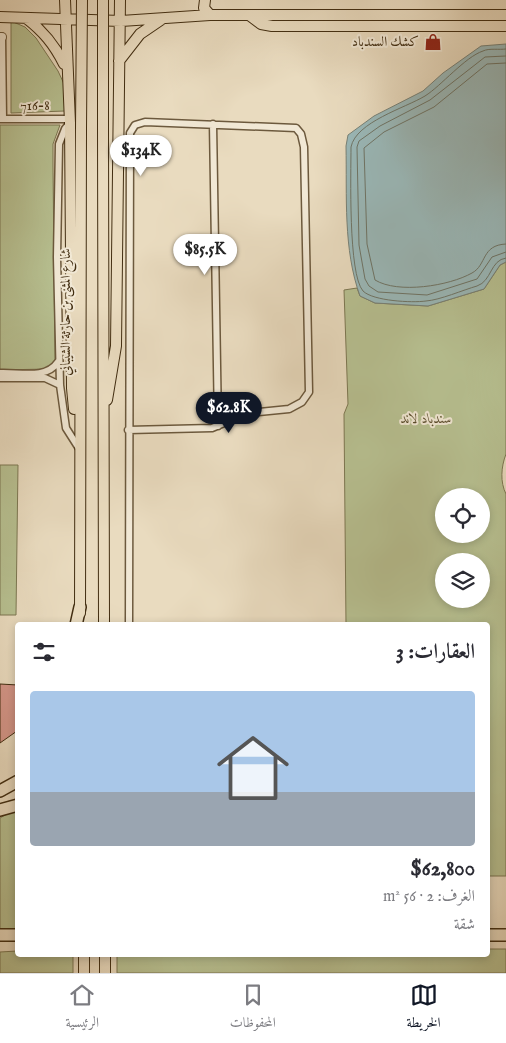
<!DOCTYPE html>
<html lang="ar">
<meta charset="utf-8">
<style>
:root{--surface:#fff;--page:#f7f7f7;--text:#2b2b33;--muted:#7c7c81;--line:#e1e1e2;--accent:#111827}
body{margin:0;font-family:"IM FELL English",Amiri,serif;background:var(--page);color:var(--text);direction:rtl;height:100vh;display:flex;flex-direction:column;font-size:19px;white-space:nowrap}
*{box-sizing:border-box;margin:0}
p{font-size:16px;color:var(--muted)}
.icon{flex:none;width:28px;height:28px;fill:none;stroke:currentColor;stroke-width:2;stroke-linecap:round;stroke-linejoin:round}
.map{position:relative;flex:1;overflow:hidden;direction:ltr}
.panel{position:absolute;left:15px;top:622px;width:475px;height:335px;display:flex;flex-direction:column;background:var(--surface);border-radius:5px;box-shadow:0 2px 8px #0003;direction:rtl}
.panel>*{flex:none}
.buttons{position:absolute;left:435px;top:488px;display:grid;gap:10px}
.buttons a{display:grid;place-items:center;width:55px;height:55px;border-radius:50%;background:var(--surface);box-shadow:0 2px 8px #0003;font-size:25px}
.price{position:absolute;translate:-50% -42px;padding:0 11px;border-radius:18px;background:#fff;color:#222;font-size:16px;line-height:32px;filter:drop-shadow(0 1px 2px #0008)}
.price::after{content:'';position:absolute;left:50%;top:30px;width:15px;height:11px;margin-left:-8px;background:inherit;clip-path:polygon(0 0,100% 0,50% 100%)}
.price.current{background:var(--accent);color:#fff}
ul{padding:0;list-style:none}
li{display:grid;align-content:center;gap:10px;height:265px;padding:0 15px}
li+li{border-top:1px solid var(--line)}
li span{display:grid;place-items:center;height:155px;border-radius:5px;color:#555}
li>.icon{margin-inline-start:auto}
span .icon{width:90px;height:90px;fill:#fffc;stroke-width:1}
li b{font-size:21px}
h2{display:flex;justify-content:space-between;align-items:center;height:60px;padding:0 15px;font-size:21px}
.tab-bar{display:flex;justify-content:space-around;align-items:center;height:70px;border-top:1px solid var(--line);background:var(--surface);font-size:14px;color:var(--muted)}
.tab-bar a{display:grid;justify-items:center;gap:2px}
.tab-bar .current{color:var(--accent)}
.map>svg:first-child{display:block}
.green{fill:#b7c091;stroke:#7c7752;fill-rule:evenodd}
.water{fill:#9ab9ba;stroke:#778177}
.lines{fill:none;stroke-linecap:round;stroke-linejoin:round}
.shore{stroke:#6e7466;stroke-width:1}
.building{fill:#d49689;stroke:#422e12}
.minor-casing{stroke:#6c593d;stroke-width:9}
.tertiary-casing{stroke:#6c593d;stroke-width:10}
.primary-casing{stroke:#422e12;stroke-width:12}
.motorway-casing{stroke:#422e12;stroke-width:14}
.minor{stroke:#f1e8d5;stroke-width:6}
.tertiary{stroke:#f1e8d5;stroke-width:8}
.primary{stroke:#e9dbbf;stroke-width:10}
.motorway{stroke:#e9dbbf;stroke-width:11}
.primary-bridge-casing{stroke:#422e12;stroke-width:12;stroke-linecap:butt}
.primary-bridge{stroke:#e9dbbf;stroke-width:10}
.labels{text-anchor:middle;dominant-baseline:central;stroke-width:4;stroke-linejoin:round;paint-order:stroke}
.poi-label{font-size:14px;fill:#422e12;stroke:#f1e8d5;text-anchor:end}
.street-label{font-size:14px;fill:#422e12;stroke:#f1e8d5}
.park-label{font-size:14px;font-style:italic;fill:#594b2b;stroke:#f1e8d5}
</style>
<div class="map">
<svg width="506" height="973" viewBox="0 0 506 973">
<rect width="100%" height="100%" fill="#e9dbbf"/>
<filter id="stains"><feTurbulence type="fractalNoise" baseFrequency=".004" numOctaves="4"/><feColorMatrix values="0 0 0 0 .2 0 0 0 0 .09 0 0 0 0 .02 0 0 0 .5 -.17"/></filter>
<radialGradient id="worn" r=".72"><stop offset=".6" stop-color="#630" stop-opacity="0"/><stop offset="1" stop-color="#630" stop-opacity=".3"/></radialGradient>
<path class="green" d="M11 21 25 27 36 38 58 71 65 86V111L11 113Z
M0 125H60L53 144V166L55 361 47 369 0 370Z
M506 262V454C501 467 500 482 506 494V876H488V625H346L344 414 348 404 344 290 357 288 360 296 375 303 428 306 484 289 500 265ZM444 496H481V534H444ZM444 561H481V599H444Z
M0 465H18L16 615H0Z
M12 811H17V930L0 929V818Z
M488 949H506V973H117V955H488Z
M17 951 18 955H73V973H0V952Z"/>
<path class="water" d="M506 44V262L500 265 484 289 428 306 375 303 360 296C343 249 347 196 346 146L348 135 374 116 423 91 443 73 481 46Z"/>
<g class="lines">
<path class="shore" d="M506 49C499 50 489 48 483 51 465 57 441 86 425 96 405 108 356 122 351 147 351 173 348 274 363 291 373 301 412 303 426 301 440 300 463 290 477 286 492 281 490 260 506 258
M506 56 485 57 430 100 380 126 359 141 357 147 359 245 365 279 369 286 378 292 427 295 477 279 492 257 506 252
M506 63 487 64 434 107 384 132 364 148 367 244 375 280C398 294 449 286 472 273 487 265 481 245 506 244"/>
</g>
<path class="building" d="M0 684 18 685 17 731 0 743Z"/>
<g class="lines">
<g class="minor-casing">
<path id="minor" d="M2 37 3 119
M0 119H70
M70 123 65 129 59 144 57 257 60 385 66 428 80 450
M213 124 218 426
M0 373C19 372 46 380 58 362
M0 378H45L60 385
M128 430 212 428 248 413 289 409 302 402 309 392 304 147 301 134 296 128 145 122 135 125 130 133 129 625"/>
</g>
<g class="tertiary-casing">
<path id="tertiary" d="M0 37H2"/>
</g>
<g class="primary-casing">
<path id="primary" d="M65 0 70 123 72 388 74 409
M205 0 204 8 210 15
M249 15 261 24 272 26H506
M0 17 121 21 210 15H506
M26 18C43 31 54 44 64 64
M119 61 140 34 162 19
M103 129 104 625
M107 400 116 346 120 0
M80 613 81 129
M84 973V955
M105 973V955"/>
</g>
<g class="motorway-casing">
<path id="motorway" d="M76 625 80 607
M0 791 18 781
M0 810 18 805
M0 935H18
M488 935H506"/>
</g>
<use href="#minor" class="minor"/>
<use href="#tertiary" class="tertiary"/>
<use href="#primary" class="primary"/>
<use href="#motorway" class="motorway"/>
<g class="primary-bridge-casing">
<path id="primary-bridge" d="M81 129 82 0
M103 129V0"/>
</g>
<use href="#primary-bridge" class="primary-bridge"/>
</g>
<defs>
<g id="shop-bare" transform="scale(1.35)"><path d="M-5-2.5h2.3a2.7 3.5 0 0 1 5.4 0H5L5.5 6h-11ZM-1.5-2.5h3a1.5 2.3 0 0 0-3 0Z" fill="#8f2418" stroke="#f1e8d5" stroke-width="2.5" paint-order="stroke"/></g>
</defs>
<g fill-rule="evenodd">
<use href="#shop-bare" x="433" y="42"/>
</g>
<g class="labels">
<g class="poi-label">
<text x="419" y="42">كشك السندباد</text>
</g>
<g class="street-label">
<text x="35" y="106">716-8</text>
<text transform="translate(66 312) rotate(-90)">شارع المثنى بن حارثة الشيباني</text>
</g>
<g class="park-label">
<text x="426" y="419">سندباد لاند</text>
</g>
</g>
<rect width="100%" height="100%" filter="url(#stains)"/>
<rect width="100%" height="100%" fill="url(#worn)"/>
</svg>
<div class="buttons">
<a><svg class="icon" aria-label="locate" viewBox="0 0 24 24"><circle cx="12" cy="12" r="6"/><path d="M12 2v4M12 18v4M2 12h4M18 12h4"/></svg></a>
<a><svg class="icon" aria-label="layers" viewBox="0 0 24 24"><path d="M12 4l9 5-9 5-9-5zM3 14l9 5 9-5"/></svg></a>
</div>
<b class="price" style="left:141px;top:177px">$134K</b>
<b class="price" style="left:205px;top:276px">$85.5K</b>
<b class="price current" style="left:229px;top:434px">$62.8K</b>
<section class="panel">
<h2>العقارات: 3<svg class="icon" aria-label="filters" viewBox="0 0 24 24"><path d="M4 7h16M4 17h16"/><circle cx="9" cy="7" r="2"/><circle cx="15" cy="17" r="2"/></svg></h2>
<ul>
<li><span style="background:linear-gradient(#a9c7e8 65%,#9aa5b1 0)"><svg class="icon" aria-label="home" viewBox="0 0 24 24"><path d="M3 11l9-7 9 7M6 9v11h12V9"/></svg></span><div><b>$62,800</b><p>الغرف: 2 · 56 m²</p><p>شقة</p></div></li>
</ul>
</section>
</div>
<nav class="tab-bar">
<a class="current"><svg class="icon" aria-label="map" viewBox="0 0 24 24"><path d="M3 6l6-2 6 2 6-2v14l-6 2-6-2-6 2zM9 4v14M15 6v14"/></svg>الخريطة</a>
<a><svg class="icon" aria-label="saved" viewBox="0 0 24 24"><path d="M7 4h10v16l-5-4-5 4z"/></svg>المحفوظات</a>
<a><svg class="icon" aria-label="home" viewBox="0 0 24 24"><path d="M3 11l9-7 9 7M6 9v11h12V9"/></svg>الرئيسية</a>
</nav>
